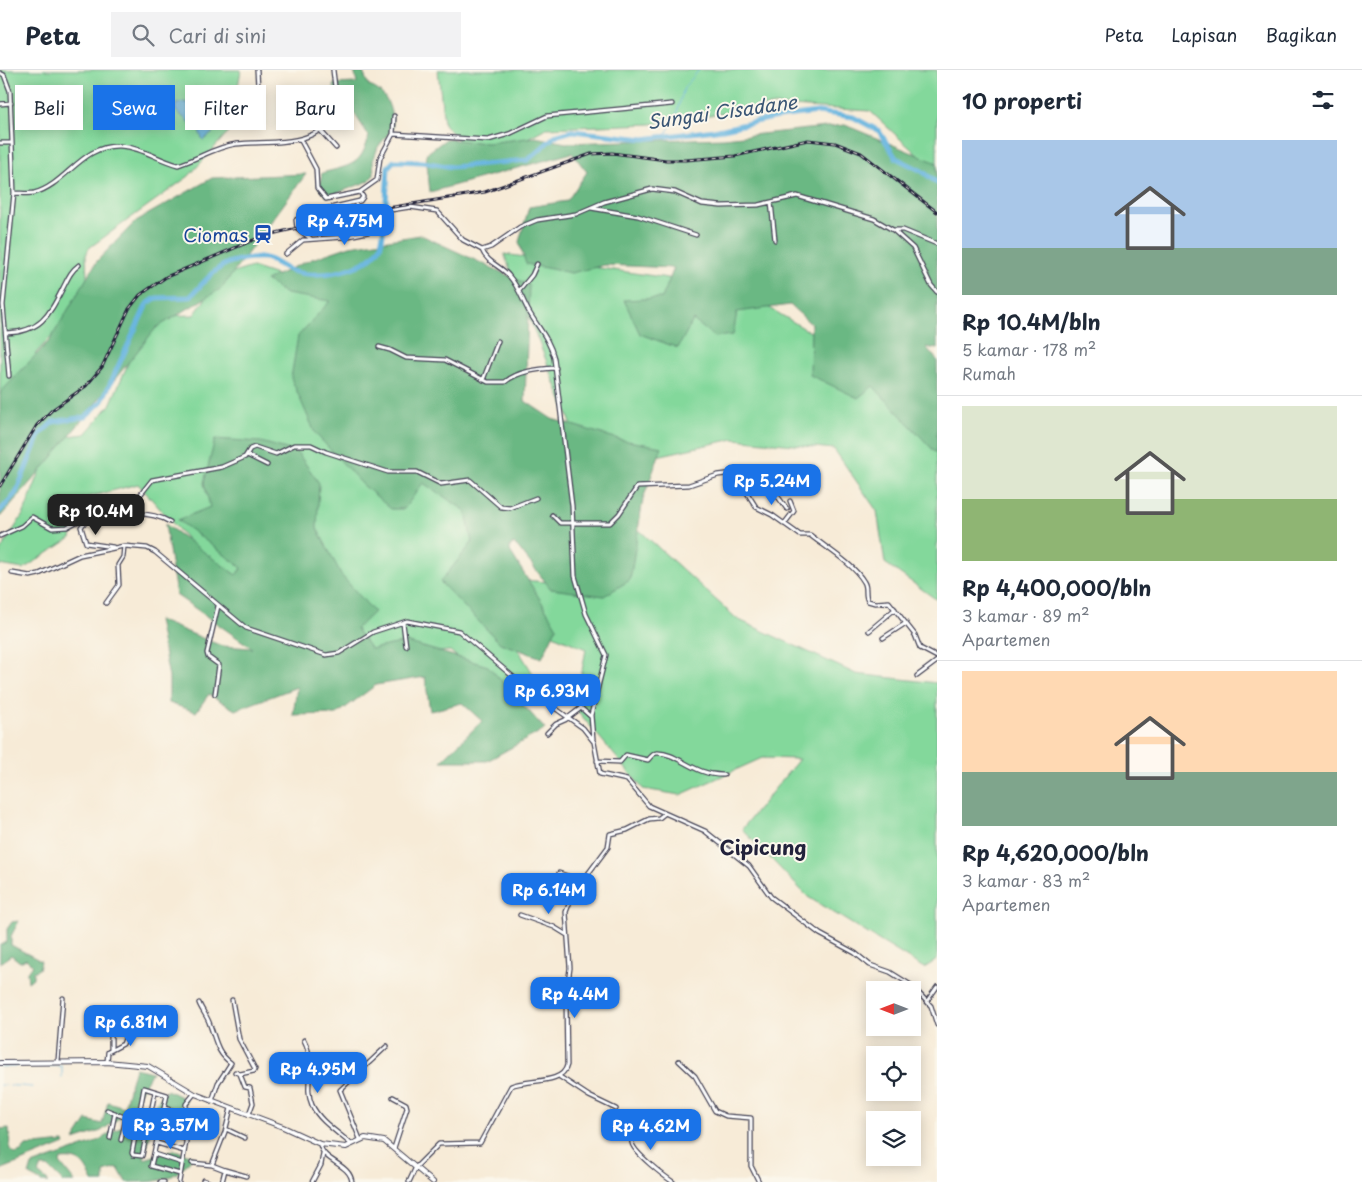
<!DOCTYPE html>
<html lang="id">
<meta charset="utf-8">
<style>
:root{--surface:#fff;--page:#f2f2f3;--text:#1f2937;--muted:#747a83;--line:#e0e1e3;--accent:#1a73e8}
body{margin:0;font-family:"Playpen Sans",sans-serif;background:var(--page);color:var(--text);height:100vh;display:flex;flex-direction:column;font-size:19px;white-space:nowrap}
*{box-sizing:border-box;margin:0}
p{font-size:16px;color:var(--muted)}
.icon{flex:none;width:28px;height:28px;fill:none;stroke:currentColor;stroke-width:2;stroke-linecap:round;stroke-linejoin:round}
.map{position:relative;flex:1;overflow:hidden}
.side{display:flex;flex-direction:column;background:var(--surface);width:425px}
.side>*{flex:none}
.hud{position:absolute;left:15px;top:15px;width:475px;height:45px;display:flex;gap:10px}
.needle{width:32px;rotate:270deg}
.controls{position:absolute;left:866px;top:911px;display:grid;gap:10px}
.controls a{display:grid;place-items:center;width:55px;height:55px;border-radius:0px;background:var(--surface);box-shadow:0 2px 12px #0003;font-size:25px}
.price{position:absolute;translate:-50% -42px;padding:0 11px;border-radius:10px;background:var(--accent);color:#fff;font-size:16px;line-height:32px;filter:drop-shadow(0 1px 2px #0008)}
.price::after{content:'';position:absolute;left:50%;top:30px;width:15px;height:11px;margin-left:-8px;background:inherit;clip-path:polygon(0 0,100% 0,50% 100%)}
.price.current{background:#222;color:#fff}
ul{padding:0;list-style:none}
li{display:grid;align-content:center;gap:10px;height:265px;padding:0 25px}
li+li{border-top:1px solid var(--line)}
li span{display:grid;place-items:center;height:155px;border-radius:0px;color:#555}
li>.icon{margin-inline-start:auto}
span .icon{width:90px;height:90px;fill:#fffc;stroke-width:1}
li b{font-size:21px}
h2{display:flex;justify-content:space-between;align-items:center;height:60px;padding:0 25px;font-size:21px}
.tag{padding:0 18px;border-radius:0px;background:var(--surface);box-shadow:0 2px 12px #0003;font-size:18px;line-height:45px}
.tag.current{background:var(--accent);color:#fff}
header{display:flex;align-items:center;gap:30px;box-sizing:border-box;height:70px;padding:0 25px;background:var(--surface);border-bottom:1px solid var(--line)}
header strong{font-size:24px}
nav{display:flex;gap:28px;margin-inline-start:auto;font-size:18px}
.search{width:350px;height:45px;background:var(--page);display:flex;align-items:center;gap:12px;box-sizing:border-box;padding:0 18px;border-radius:0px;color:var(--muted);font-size:19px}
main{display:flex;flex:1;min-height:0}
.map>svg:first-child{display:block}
.green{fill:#83d89b;stroke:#527d6b}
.forest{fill:#6ab883;stroke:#466d5f}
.water{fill:#65b4df;stroke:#446b8d}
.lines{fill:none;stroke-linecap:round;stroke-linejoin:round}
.stream{stroke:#65b4df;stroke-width:1}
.river{stroke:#65b4df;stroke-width:5}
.minor-casing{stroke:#424052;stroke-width:5.5}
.major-casing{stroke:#424052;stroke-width:6}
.minor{stroke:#fff;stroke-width:3}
.major{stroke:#fff;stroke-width:4}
.rail-casing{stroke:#22223b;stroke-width:3}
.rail{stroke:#fbf7ec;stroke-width:1;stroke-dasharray:4;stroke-linecap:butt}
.minor-bridge-casing{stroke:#424052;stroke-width:5.5;stroke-linecap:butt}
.minor-bridge{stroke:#fff;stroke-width:3}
.labels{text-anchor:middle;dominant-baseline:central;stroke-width:4;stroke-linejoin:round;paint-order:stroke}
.transit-label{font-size:18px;fill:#164399;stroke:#fbf7ec;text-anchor:end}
.water-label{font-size:19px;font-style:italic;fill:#395574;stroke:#fbf7ec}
.quarter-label{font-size:20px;font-weight:bold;fill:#22223b;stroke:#fbf7ec}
</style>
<header>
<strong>Peta</strong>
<div class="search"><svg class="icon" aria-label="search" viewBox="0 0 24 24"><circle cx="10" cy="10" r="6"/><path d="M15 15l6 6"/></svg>Cari di sini</div>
<nav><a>Peta</a><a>Lapisan</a><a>Bagikan</a></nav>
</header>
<main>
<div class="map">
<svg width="937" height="1112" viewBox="0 0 937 1112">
<rect width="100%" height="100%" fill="#fbf7ec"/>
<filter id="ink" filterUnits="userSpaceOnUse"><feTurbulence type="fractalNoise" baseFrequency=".02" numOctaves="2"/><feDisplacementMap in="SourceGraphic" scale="10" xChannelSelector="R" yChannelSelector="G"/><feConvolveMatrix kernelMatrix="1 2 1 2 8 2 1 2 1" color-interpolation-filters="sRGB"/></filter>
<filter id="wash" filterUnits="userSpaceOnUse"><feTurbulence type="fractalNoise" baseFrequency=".0096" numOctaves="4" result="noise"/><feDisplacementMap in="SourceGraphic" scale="20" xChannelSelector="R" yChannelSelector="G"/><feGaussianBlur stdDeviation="1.12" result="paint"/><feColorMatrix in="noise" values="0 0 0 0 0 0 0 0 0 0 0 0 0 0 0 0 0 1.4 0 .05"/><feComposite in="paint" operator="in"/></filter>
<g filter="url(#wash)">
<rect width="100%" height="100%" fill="#f7ebd7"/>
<path class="green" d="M0 0H241L230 60 189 106 89 178 86 185 87 208 71 245 36 283 31 300 0 325Z
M438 0H937V103L870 41 776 35 651 54 546 58 511 77 466 78 444 54Z
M504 184 736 218 859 291 937 359V530L885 493 877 441 834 379 734 369 657 386 578 371Z
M252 197 328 222 330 245 434 404 482 460 512 570 542 618 512 632 450 581 374 588 251 499 237 515 186 468 138 414 81 429 71 468 23 499 0 495V481L24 443 53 368 85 364 110 335 137 273 162 246 194 245 221 207Z
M639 460 737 549 856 604 937 613V890L924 898 808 827 742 759 799 689 762 688 680 725 643 719 575 638 586 579 555 566 486 507 560 513Z"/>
<path class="forest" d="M354 0H362L369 16C388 22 392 40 393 58L378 77 373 91 374 104 369 111 327 127 319 119 322 103C351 95 361 96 369 66L354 43 335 34 334 14 357 13Z
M845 55 937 93V279L926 277 937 290V384L873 316 858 328 810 305 811 254 790 235 737 242 733 265 715 267 693 250 678 278 640 264 624 230 662 228 674 198 605 195 571 203 526 194 519 172 529 137 567 131 587 102 572 83 430 122 426 84 446 69 487 73 535 67 566 73 724 68Z
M306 104 222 218 156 258 50 390 0 447V323L50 270 97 191 136 151 212 108Z
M421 165 529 215 525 331 552 349 622 370 662 377 643 429 630 510 604 526 551 519 517 476 513 474 510 476V481L557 557 542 588 500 573 440 512 472 473 466 441 423 413 404 439H391L362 414 315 363 291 308 298 266 330 231 286 224 266 210 312 189 350 176Z
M215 369 261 372 297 382 319 413 317 458 342 506 374 542 356 559 371 579 406 572 488 596 545 659 487 691H441L482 651 462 633 430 641 425 607 376 615 337 644 293 645 297 617 235 640 209 624 196 642 169 633V607L158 550 222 576 252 578 176 525 165 454 236 505 242 498 178 450 210 437 204 413Z
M19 851 11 866V875L41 891 39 899 33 902V908L28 912 27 901 33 896 26 889 20 892 11 885 0 893V875L7 872V859L12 852Z
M135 998 152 1002 129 1041 101 1061 74 1070 87 1050 102 1054 108 1032 124 1037Z
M167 1020 187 1030 150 1065 144 1089 175 1080 193 1086C175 1112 159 1112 126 1112L118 1098 104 1102V1112H93C85 1095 81 1087 61 1089L60 1093 75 1112H63L48 1097H41L38 1103 49 1112H42L29 1105 32 1095 94 1073 151 1039Z
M9 1058 10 1080 15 1084 21 1082 26 1076 64 1072 65 1074 0 1100V1059Z"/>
<path class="water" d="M184 32 204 38 211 43V47L205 57 213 63 203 70 199 61 175 40 176 34Z"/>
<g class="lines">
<path class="stream" d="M665 66 676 46 684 18 699 0
M38 996H62V1007
M0 997 35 995
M0 1015 19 1016
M21 1016 32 1017"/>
<path class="river" d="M0 441 16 423 39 365 53 352 85 347 102 331 147 234 156 228 190 227C202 215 215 197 231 192 242 189 254 187 265 188 274 190 281 197 289 200 313 210 367 202 380 177 385 167 387 112 388 97L394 91 423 92 452 97 528 90 555 66 572 61 644 69 723 59 778 47 818 42 853 47 879 61 896 88 922 101 937 113"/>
</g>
</g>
<g filter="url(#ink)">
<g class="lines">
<g class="minor-casing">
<path id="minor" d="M257 0 259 35
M0 3 4 5 10 21 14 123C21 123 28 124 34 123 67 114 82 74 120 76 141 77 158 90 178 95 198 89 215 77 236 74 270 70 326 80 335 35 337 24 334 11 333 0
M298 33 325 31 350 40
M0 34 11 33
M320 60 336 78
M393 64 394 46
M300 69 316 99 317 118 326 129 360 122 377 110 380 88 393 64 488 70 509 64 547 46 672 34
M0 73H12
M771 132 775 170
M591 138 638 146 696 165
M358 145 410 137 437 141 463 170 482 180 491 177 520 157 537 150 576 144 604 132 652 119 675 122 702 134 721 136 758 135 797 126 874 149 893 160 913 178 931 215 937 222
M894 160H903L937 174
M310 168 297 158 296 150 308 143 360 131 363 127 360 122
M482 180C487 193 501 196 509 206 518 216 522 229 528 240 538 258 549 268 554 288L572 436 575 506 586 544 606 585 591 645 593 669
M286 184 303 170 344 167 368 162 372 151 371 143
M519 221 532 205 537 194
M6 263C43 262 50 243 65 214 69 206 72 200 79 195
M379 277 390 280 406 288 445 290 488 312H505C518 301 538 299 556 298
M9 306 3 235 14 123
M483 310 498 271
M247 385 267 395
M729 407 750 409 764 408 787 439
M125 432 128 444C142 443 158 445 170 452
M552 445 560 453H610L619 444 637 417 689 415 718 405 726 404 733 414 744 418 756 437 772 445 800 465H810C825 477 854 494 864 512 868 518 864 525 868 531L875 533 889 532 915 565 920 578 937 587
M89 447 81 457 86 473 113 477
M784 454 794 441 790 431
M0 466 22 456 32 447 52 458 67 457 111 434 137 429 152 410 222 397 245 387 250 379 255 377 276 384 294 375H311L326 382 388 402H417L441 414 470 410 501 437 510 438 536 428
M12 503 30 506 39 504 80 485 124 476 147 478 155 482 246 558 326 585 339 583 373 562 407 551 459 561 524 616 583 658 594 672 600 704 627 710 649 736 705 761 749 796 771 827 820 864 855 883 870 895 890 902 911 915 931 936 937 955
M106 533 119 515 118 495 123 487 124 476
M403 553 406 576
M869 561 895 539
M883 568 906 553
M917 606 937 591
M215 624 219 595 208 587 207 583 218 536
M571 629 580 633 581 638 591 647
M547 663 556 654 565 650 581 638
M597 691 620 692 626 685 648 690C651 687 653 683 657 683 677 682 694 706 724 705
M559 803 582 811
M520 845 554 857 567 865
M232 930 239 969 255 999 254 1001 240 1004
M927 931 937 917
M199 933C202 941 208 947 210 955 216 971 217 983 231 993L218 1013 212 1031
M304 970C317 995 303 1015 312 1035 319 1051 339 1063 351 1074
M111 979V966L123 941
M58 991 63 928
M679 991 695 1006 715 1041 726 1046 751 1048V1096L759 1112
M107 992 108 982 123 974 131 953
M235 1002 240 1004 245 1017 250 1018 253 1033 249 1044
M560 1007 589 1026 616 1039
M155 1022 142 1086 133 1085 132 1083 144 1018 167 1025 151 1096 180 1104
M393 1027 406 1034 407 1038 394 1078
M164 1038 185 1044
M107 1040 160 1062 186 1069
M162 1049 186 1055
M644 1056 634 1046H623L624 1057 633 1061C634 1064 631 1069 632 1073 634 1083 664 1106 673 1112
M226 1059 245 1068
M110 1068 115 1043
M360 1069 340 1020 387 976
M121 1070 126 1048
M157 1073 184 1081
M320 1074C322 1092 350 1093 352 1112
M154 1084 182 1093
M192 1093 212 1095
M225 1100 246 1106
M203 1110 209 1112
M160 1112H164
M179 1112 186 1072V1034L194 1024
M222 1112 225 1100 212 1095 225 1062 231 1038
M312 1112 321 1095 323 1083
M409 1112 416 1097 439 1074 480 1073 511 1016C527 1009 563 1015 567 995L566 928 570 898 566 842 573 824 608 777 610 764 627 760 649 749 659 748 664 744"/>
</g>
<g class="major-casing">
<path id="major" d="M0 993 107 992 148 996 195 1024 283 1057 320 1074 346 1077 365 1068 384 1071 433 1112"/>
</g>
<use href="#minor" class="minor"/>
<use href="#major" class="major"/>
<g class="rail-casing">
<path id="rail" d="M0 416 37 355 52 340 86 316 102 297 129 239 140 225 166 207 263 166 375 140 485 122 591 84 612 83 666 90H686L735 86 808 70 835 73 861 83 937 142"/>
</g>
<use href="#rail" class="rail"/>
<g class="minor-bridge-casing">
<path id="minor-bridge" d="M356 135 358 145"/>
</g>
<use href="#minor-bridge" class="minor-bridge"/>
</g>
</g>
<defs>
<g id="station-bare" transform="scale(1.5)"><path d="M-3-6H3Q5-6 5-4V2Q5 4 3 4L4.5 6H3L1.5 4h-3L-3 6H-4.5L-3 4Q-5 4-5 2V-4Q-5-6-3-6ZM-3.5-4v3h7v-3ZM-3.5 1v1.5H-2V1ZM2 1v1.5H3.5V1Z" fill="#1a4fb4" stroke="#fbf7ec" stroke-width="2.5" paint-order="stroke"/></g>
</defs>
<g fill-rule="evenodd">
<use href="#station-bare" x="263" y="164"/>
</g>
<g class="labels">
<g class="transit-label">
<text x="248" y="164">Ciomas</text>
</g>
<g class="water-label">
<text transform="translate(722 41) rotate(-8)">Sungai Cisadane</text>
</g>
<g class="quarter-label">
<text x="763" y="777">Cipicung</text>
</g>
</g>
</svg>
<div class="controls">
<a><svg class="needle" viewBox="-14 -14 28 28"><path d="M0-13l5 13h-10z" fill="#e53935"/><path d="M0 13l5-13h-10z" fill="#747a83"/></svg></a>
<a><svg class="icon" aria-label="locate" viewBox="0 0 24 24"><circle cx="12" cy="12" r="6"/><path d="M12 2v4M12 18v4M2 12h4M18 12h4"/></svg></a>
<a><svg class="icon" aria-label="layers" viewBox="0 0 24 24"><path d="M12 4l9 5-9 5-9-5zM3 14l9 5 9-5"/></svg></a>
</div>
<b class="price" style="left:345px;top:176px">Rp 4.75M</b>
<b class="price" style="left:772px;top:436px">Rp 5.24M</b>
<b class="price current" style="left:96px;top:466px">Rp 10.4M</b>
<b class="price" style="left:552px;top:646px">Rp 6.93M</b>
<b class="price" style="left:549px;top:845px">Rp 6.14M</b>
<b class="price" style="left:575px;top:949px">Rp 4.4M</b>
<b class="price" style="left:131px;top:977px">Rp 6.81M</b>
<b class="price" style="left:318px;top:1024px">Rp 4.95M</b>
<b class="price" style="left:171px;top:1080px">Rp 3.57M</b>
<b class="price" style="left:651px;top:1081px">Rp 4.62M</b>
<div class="hud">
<a class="tag">Beli</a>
<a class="tag current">Sewa</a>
<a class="tag">Filter</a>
<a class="tag">Baru</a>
</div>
</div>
<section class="side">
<h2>10 properti<svg class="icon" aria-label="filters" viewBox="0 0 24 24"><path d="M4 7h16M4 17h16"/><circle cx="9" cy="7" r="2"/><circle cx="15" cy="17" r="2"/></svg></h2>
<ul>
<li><span style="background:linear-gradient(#a9c7e8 70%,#7fa58c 0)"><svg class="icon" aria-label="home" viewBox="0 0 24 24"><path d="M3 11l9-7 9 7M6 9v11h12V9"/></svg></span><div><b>Rp 10.4M/bln</b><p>5 kamar · 178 m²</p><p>Rumah</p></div></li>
<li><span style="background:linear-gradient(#dfe7d0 60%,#8fb573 0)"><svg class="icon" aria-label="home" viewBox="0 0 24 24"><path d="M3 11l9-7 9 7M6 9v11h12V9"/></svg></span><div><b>Rp 4,400,000/bln</b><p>3 kamar · 89 m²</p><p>Apartemen</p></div></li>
<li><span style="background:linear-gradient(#ffd9b3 65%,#7fa58c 0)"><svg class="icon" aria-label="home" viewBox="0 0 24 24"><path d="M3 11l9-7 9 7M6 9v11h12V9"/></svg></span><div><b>Rp 4,620,000/bln</b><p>3 kamar · 83 m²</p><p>Apartemen</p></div></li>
</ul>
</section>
</main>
